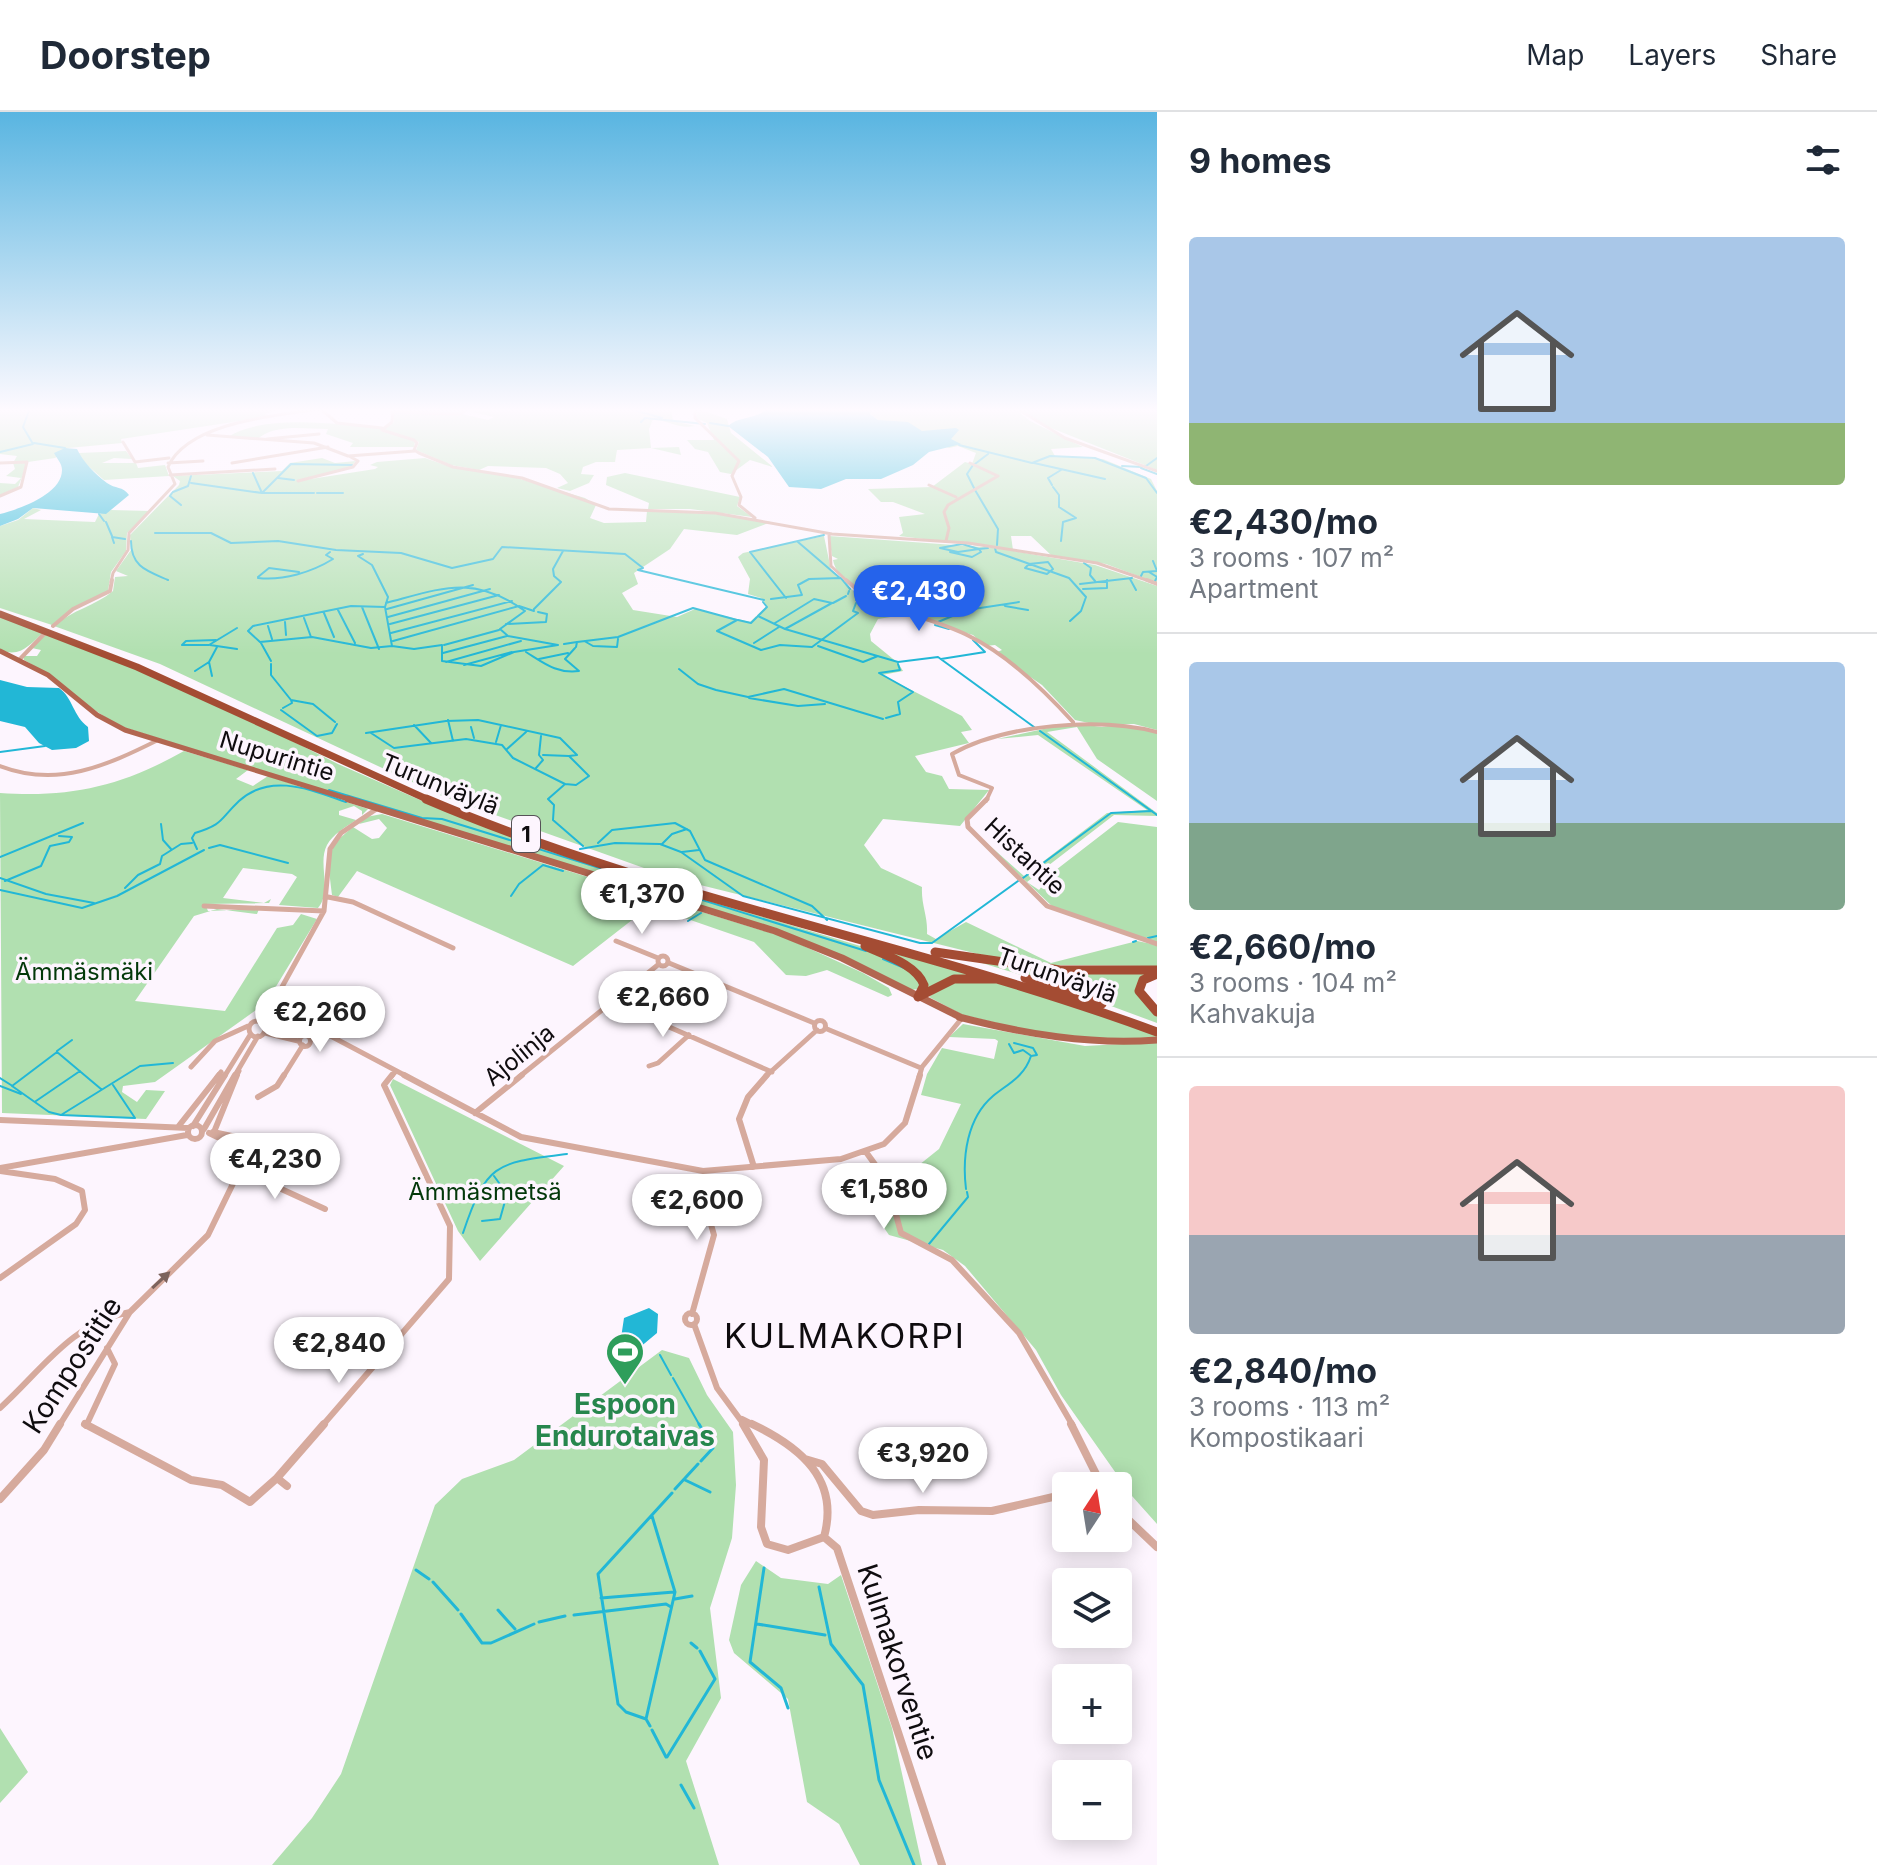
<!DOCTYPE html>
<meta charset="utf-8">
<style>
:root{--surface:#fff;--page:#f2f2f3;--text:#1f2937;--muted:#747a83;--line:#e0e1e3;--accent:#2563eb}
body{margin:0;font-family:Inter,sans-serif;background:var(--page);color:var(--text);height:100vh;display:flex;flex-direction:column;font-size:30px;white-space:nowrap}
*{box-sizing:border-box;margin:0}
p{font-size:26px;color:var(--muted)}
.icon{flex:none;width:44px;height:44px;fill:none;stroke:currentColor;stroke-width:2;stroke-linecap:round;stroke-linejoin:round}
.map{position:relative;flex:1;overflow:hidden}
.panel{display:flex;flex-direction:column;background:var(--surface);width:720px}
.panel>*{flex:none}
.needle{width:52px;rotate:12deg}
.controls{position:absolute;left:1052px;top:1360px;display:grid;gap:16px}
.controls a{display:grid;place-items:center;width:80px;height:80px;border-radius:8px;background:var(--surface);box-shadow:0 4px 20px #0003;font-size:40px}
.price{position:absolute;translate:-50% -68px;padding:0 18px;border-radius:28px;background:#fff;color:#222;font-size:26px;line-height:52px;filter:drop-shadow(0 2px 4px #0008)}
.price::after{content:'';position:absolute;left:50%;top:48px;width:24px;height:18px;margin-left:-12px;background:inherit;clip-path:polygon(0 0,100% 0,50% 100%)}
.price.active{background:var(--accent);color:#fff}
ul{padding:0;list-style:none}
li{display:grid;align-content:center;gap:16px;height:424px;padding:0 32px}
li+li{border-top:2px solid var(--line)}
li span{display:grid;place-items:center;height:248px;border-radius:8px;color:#555}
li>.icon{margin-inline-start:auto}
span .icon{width:144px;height:144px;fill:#fffc;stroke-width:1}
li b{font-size:34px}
h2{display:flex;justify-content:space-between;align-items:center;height:96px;padding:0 32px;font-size:34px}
header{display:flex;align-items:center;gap:48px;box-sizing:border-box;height:112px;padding:0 40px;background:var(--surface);border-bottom:2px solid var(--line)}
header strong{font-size:38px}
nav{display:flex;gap:44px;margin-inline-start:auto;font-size:28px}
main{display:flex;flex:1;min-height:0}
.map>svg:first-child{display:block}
.green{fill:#b1e0b0}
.water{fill:#22b7d6}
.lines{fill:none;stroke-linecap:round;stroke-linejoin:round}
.stream-far1{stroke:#22b7d6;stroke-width:2}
.stream{stroke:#22b7d6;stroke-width:3}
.minor-far4{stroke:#d6aa9d;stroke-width:3}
.minor-far3{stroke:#d6aa9d;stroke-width:4}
.minor-far2{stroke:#d6aa9d;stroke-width:5}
.minor-far1{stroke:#d6aa9d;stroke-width:6}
.minor{stroke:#d6aa9d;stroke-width:8}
.major-far1{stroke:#b26650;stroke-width:5}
.major{stroke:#b26650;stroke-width:7}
.highway-far1{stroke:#a44c33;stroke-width:7}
.highway{stroke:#a44c33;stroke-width:9}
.oneway{fill:#7c635d}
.labels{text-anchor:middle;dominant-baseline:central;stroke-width:7;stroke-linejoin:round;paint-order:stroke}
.shield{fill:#fdf5fe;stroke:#565257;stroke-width:2}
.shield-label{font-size:22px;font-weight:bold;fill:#0f0c0f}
.street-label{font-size:24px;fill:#0f0c0f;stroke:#fdf5fe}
.park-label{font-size:24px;fill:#03380a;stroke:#fdf5fe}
.near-street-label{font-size:28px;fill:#0f0c0f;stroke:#fdf5fe}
.near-leisure-label{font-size:28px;font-weight:bold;fill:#27864d;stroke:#fdf5fe}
.near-quarter-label{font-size:34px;letter-spacing:2px;fill:#0f0c0f;stroke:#fdf5fe}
</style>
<header>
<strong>Doorstep</strong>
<nav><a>Map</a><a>Layers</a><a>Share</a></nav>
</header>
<main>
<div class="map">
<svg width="1157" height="1753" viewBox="0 0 1157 1753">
<rect width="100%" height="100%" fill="#fdf5fe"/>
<path class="green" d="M0 296H286L264 302 272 304 121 327 122 331 68 336 55 346 28 350 18 375 0 383V371L15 372 21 366 6 364 15 357 13 351 17 344 0 342Z
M416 296H469L462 302 488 308 494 305 469 299 671 296 673 309 695 314C678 317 670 309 653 307L649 317 651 336 679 335 681 343 651 336 617 338 615 350H596L583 355 581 362 594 363 589 371 570 379 557 376 568 371 560 362 546 356 488 354 479 358 451 353 416 338 419 330 401 323 415 330 414 335H350L353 331 326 322 328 317C304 317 275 311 256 328L228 325C265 301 339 313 381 316L384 320 398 324 383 318 394 310V302Z
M874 296H1014L1030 309 1083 335 1051 337 1055 344 1103 347 1151 367 1157 379V471L1106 452 1052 444 1031 424H1011L1013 438 899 424 903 421 899 405 925 402 893 390H881L868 377 932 375 965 350 972 352 976 341 958 334 949 336 878 308 870 302Z
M1018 296H1157V358L1041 312Z
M698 297 727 307 731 321 773 355 750 348 731 362 720 360 708 340 695 337 687 328H714L707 311 696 306Z
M126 339 132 347 114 346 102 351H136L138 356 165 353 169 364 104 368 79 346V341Z
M322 346 335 351 356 349 350 356 298 369 375 357 378 355 370 353 377 350 425 346 448 354 517 366 585 386 596 393 590 406 604 411 646 410 647 399 715 402 771 410 737 423 684 417 670 437 634 461 638 472 622 481 633 498 677 505 695 497 750 510 767 494 761 486 748 482 750 467 738 445 743 441 824 424 831 458 860 485 903 503 878 507 870 522 871 529 898 551 903 559 882 563 962 604 972 618 961 620 969 631 915 644 926 660 942 664 949 677 989 678 960 714 883 707 864 733 881 756 922 775C921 793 928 804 927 822L936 827 966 810 1051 851 1137 829 1157 833V854L1053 853 990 845 672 766 442 684 160 552 54 514C72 498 95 494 113 479L115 465 128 464 116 459 131 438 130 423 179 373 180 369 173 364 282 359 290 351Z
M625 361 740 385 737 394 752 405 690 397H648L649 391 606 373 607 365Z
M33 396 41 398 24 407 95 410 99 402 111 398 150 399 127 421 126 439 111 460 108 479 73 496 52 513 0 496V414L18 408Z
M829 424 996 436 1095 453 1157 474V618L1134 612 1098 613 1075 608 1042 573 995 541 1002 538 995 533 985 534 973 523C938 512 840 488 833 448L838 447 832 444Z
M0 504 45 519C29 533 21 546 0 538Z
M47 520 213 589 338 652 452 702 620 762 867 836 899 851 921 870 918 877 911 878 830 838 126 616C88 599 60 568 24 548L23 544H37L41 538 32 536Z
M1071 611 1102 615 1121 612 1157 620V689L1097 647 1077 615 1047 620 1157 701V704L1114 703 1027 770 1039 778 1052 761 1118 710 1157 715V830L1055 797 970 716 1024 764 1107 701 1147 698 1038 623 997 627Z
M184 639 248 658 236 667 253 674 268 664 368 697 362 703V699L354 694 339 699V703L356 708C346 715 333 722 327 733 317 752 333 778 318 796L279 793 297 765 292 762 243 756 223 786 264 791 271 787 269 791 205 792 208 799 259 797 257 802 217 797 194 804 135 889 225 899 277 816 293 813 301 802 317 807 266 891 155 970 123 974 122 980 137 990 146 978 165 979 146 1007 2 1001 0 681C71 686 122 674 184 639Z
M382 702 784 825 863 861 889 876 892 883 888 885 827 858 806 864 786 863 754 830 650 794 573 854 357 759 338 785 332 783C328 749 324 737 353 715L372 727 379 726 387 716 379 707 359 712 366 705Z
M877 837 945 851 978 864 927 880 926 872Z
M972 848 1013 854 1157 859 1138 872 1157 901V911L1057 874Z
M994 868 1157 923V926L1065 927 963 903 929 885 949 870Z
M963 912 1085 934 1157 930V1412L1132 1384 1061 1283 1036 1238 965 1154 943 1138 889 1123 873 1100 878 1076 896 1071 891 1060 902 1051 914 1057 939 1037 961 992 921 983 927 962 942 936 994 947 998 929 995 927 949 925Z
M393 967 564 1054 480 1149 458 1119 390 973Z
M662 1238 689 1246 707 1283 733 1320 736 1373 732 1426 710 1496 721 1586 686 1649 719 1753H272L312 1706 341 1662 435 1393 462 1367 514 1348Z
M756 1449 781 1466 828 1472 841 1463 892 1616 922 1753H860L839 1712 807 1690 788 1587 734 1541 729 1528 741 1473Z
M0 1616 28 1660 0 1691Z"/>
<path class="water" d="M768 296H874L870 302 878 308 908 310 922 319 956 316 959 318 951 327 961 332 929 340 913 353 881 367H846L821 377 789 375 768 345 728 314C738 304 758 307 768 296Z
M65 336 77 337C83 350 95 362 107 371 115 377 123 374 129 383L106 402 33 396 18 407 0 414V402C20 397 62 382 62 358 62 351 57 347 54 341Z
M0 568 27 575 59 576C73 586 73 604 88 615L89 629 76 636 52 638 39 631 25 615 0 609Z
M649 1196 658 1202 657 1221 633 1241 624 1243 619 1239 624 1206Z"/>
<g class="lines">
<path class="stream-far1" d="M627 296 662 306
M641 310 645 306 705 312
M710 311 728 314
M34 331 65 336
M959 333 1032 351 1050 344 1095 346 1146 366 1157 381
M0 340 33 332 23 315 30 296
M1034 351 1105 367
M975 352 988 342
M973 353 967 362 974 376
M1122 354 1142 355
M1146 354 1157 346
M1141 356 1157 362
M253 361 262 381 291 352 352 353
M278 366 294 368
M191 371 262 381H314
M1052 373 1048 366 1061 358
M1053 375 1059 383V395L1076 406 1063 410 1061 429
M975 378 998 417 997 433
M173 380 188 374 191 364
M172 381 170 384 181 393
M317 381H343
M99 402 104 409
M106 410 112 424
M155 421H211L231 431 278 429 336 438 401 441 452 456 493 447 502 435 625 442 643 456 638 458 764 488
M131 429C131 455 147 459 168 468
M798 430 840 466
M114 431 112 425 125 427
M962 432 979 437 958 440 940 436Z
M995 436 996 440 1069 466 1086 485 1081 499 1070 509
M979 437 988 436
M950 440 972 445 981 440 979 437
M363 442 358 444 372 453 388 485 385 495
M1048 450 1053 457 1047 462 1025 456 1029 452Z
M1084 451 1091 456 1090 463 1095 469
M1149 460 1157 465 1155 469
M1141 464 1143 460 1157 459 1153 449
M258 465 269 456 299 460
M258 466C283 469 312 460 333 447L326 443 330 440
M1130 467 1136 478
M1080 472 1132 466
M1083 477 1107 476V468
M848 482 849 479
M786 486 750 440 824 423
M771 487 802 483 798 473 809 467 841 466 850 477
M856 488 861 484
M763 490 767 495 758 504 785 517 898 550 938 545 1034 615
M386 491C443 476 473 462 525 499L500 517 508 524 558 533 514 540 481 554 442 549V533L414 537 392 534
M833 491 846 484
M351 494 385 495 392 534 371 536 312 525 260 530 248 519 253 514Z
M1005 494 1028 498
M362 495 379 537
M387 497 473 473
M534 497 561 470 554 464 553 457 563 439
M338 498 355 531
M324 501 334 525
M388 505 490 477
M304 506 311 525
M738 508 751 511 757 505
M285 510 286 523
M938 510 967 498 1019 490
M775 511 814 487 832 491 785 517
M390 512 499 483
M506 512 546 510 547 502 538 500
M935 513 949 517
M268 514 272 527
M391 521 512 489
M216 528 186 529 182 533H209L237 516
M393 529 519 494 534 499
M577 530 618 525 693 496 737 508 717 519 761 538 780 533 812 535 858 501 853 499 856 491
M586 530 593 534 617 535 618 527
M261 531 271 549
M754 531 779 515
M564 532 577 530 576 535
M210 533 237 537
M444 533 499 518
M818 534 863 550 878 544
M526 540C544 551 557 562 579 559L565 547 575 536
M443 541 507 524
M539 547 568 541
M941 547 985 540 973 528
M209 550 212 564
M446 550 521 529
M271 552V563L291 588 313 592 335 610
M464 553 512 540
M679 557 698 572 716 578 748 585 784 577 883 607
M195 559 209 550 217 535
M749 586 798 594 825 592
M283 596 292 591 291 588
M281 598 317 624 332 621 337 612
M886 606 900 602 898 590 913 580 879 561 900 558 898 552
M448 608 453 629
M414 613 431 631
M471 615 474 626
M1040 619 1157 703
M366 621 446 609 478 608 560 626 577 643 569 644 589 664 576 673 565 672
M371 621 394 636 466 627 502 633 513 646 565 672
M496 630 501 613
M507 637 526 620
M0 640 45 634
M543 643 569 644
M536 656 543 648 539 643 541 624
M564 673 548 687 554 693 553 708 583 734
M329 678 422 706 442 707 866 839
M161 712 163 728 171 737
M598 731 612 718 675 711 690 719 705 748 812 794 827 808
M662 732 672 722 687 717
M209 736 220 733 288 751
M197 737 192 726 195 721C224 712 219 708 239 689 271 660 311 678 346 690
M580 737 615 731 660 732 681 740 743 784 920 831H932L1018 769
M682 740 699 738
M0 745 83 711
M0 766 46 782 94 791
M1023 766 1111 701 1152 699
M5 769 41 754 50 734 69 730 72 725 59 724
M125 776 138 763 160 752 162 744 181 732 192 731
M0 778 82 796 117 784 204 738
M511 784 519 772 543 753 563 759
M688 809 701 801
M1148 826 1157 824
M1133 830 1136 829
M883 847 909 858
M1009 932 1014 941 1023 938 1030 943
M57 939 72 928
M0 966 11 973
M113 973 135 1006 61 1003 140 954 173 951
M0 974 21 982
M36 989 80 959
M61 1003 49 1000 12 974 57 940 101 977
M966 1077C962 1045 967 1006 993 984 1009 971 1024 965 1031 944L1037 943 1033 936 1014 931
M482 1109 500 1107 507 1082 494 1064
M463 1121C487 1050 496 1051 567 1042
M929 1132 968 1085 967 1080
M660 1243 671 1263
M673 1266 700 1314"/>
<path class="stream" d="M699 1312 713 1336 701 1349
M685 1368 710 1380
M675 1377 698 1352
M764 1456 750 1550 781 1576 788 1596
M416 1458 429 1467
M433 1470 458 1498
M819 1475 831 1532 863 1573 879 1668 914 1753
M601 1486 674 1480
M675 1487 692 1484
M498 1498 515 1517
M461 1502 482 1531H491L534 1512
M574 1503 666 1492 671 1495
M539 1510 565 1504
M757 1512 825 1523
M691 1531 697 1536
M646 1607 675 1480 652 1404
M650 1614 646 1607 626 1600 618 1592 598 1462 672 1381
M652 1618 666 1645
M667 1645 715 1567 700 1539
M681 1673 694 1696"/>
<path class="minor-far4" d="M393 296 392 310 382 318 414 328 417 331 414 338 419 341 453 355 522 366 609 397 715 401 832 422 968 431 1097 451 1152 470
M695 296V306L739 349 732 364 741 385 739 393 755 406
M1016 296 1065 326 1157 359
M322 298 337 311 382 316
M392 300 459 302 471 296
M207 323 314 331 348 344 415 339
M267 327 319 322
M123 330 135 350 169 346
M0 351 27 350 21 375 0 384
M168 351 203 349
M232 351 328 335
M170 363 275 357
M298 369 353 355 358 349 349 344
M929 373 956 385
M829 423 831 454 848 470
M946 429 949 416 944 400 948 393 998 364 970 351
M111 470 113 461 128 438 129 421 175 372 168 355C188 309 281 303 326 296"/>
<path class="minor-far3" d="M846 468C880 500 928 503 969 524 1008 543 1044 578 1073 610
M1147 468 1157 472
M53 514 73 497 110 479 112 468
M19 548 46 520
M0 654C57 676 106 654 158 628
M986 689 992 676 959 663 952 642C1005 612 1100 605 1157 620"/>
<path class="minor-far2" d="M987 687 967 707 968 715 1047 794 1157 832
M328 785 353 790 453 836
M204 794 324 799
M616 829 658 846
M658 849a5 5 0 1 1 10 0a5 5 0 1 1-10 0Z
M669 851 814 911
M612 890 772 960
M272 893 408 965
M814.5 914a5.5 5.5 0 1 1 11 0a5.5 5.5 0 1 1-11 0Z
M249 917a8 8 0 1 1 16 0a8 8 0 1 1-16 0Z
M267 913 272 893 324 799 330 737 341 721 378 696
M827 917 921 956
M265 921 298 929
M299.5 929a5.5 5.5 0 1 1 11 0a5.5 5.5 0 1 1-11 0Z
M649 954 658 951 689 923
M191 955 215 929 248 914
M217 965 221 960
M224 965 250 923
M234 965 258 924
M236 965 239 959
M283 965 303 933
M391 965 396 959
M519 965 659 852
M765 965 817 918
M919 965 922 955 962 906"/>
<path class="minor-far1" d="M404 963 521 1025 703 1059 841 1047 884 1032 905 1011 920 963
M258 985 277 974 284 963
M475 1001 522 963
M0 1008 189 1016
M188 1020a7 7 0 1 1 14 0a7 7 0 1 1-14 0Z
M193 1014 225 963
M178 1015 219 963
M204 1017 235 963
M213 1020 255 1029 253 1038 243 1043
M214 1020 237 963
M866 1040 887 1069 901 1121 952 1148 1019 1221 1073 1314
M754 1055 739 1007 748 985 767 963
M0 1056 187 1023
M0 1059 55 1067 82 1079 85 1098 76 1112 0 1166
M242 1059 325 1097
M685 1207a6 6 0 1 1 12 0a6 6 0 1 1-12 0Z
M692 1202 714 1123 702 1081 703 1059
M694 1212 717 1276 745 1314
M0 1296C42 1258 71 1211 130 1200
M742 1307 756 1314
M59 1314 130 1200 208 1123 244 1049 236 1034 209 1021
M86 1314 115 1252 107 1236
M322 1314 449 1167 450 1114 384 973 392 963"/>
<path class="minor" d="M85 1312 191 1368 222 1373 250 1390 277 1366 324 1312
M743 1312 764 1348 761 1415 767 1432 788 1438 824 1425 837 1436 942 1753
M752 1312C800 1335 840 1367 824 1425
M1071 1312 1097 1364 1093 1374
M805 1347 822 1352 861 1399 873 1403 919 1398 992 1399 1066 1382
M277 1366 287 1374
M0 1387 44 1338 60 1312
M1118 1398 1157 1435"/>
<path class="major-far1" d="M0 539 48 563 97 603 125 618 355 689"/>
<path class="major" d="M348 687 775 819 842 846 962 906
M959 905C1025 922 1089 933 1157 928"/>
<path class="highway-far1" d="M0 502 137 555 431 689"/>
<path class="highway" d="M426 687C662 788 917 831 1157 920
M865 834C884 843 916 852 924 873L918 885
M935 840 1060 858H1157
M1157 862 1143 868 1139 879 1157 900
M1025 866 1102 892
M918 885 954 867H994"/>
</g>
<defs><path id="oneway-solid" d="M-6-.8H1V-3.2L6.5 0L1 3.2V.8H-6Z" transform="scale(2)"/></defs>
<use class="oneway" href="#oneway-solid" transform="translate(161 1168) rotate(-43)"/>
<linearGradient id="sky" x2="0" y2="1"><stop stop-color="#59b5e1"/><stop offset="0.55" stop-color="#fefaff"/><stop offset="1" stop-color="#fefaff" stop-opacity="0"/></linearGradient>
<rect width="1157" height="542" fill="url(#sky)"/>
<defs>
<g id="stadium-pin" transform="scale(2)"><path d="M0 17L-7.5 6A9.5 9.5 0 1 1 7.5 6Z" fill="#2e9e5b" stroke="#fdf5fe"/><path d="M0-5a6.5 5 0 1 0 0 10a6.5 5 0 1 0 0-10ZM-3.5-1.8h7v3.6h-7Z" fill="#fff"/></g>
</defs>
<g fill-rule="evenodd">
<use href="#stadium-pin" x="625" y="1240"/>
</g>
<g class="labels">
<rect class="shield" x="512" y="704" width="28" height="36" rx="6"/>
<g class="shield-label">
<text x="526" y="722">1</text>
</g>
<g class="street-label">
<text transform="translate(277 644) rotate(17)">Nupurintie</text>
<text transform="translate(440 672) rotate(22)">Turunväylä</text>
<text transform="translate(1025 744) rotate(43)">Histantie</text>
<text transform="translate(1057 863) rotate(19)">Turunväylä</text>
<text transform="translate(519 943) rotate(-39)">Ajolinja</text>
</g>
<g class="park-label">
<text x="84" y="859">Ämmäsmäki</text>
<text x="485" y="1079">Ämmäsmetsä</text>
</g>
<g class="near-street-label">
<text transform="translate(72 1253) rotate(-57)">Kompostitie</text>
<text transform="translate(898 1550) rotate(72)">Kulmakorventie</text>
</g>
<g class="near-leisure-label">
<text x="625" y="1292">Espoon<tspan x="625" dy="32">Endurotaivas</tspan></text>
</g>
<g class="near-quarter-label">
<text x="845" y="1223">KULMAKORPI</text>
</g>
</g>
</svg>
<div class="controls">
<a><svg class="needle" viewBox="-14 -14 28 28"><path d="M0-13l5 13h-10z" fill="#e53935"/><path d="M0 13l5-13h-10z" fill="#747a83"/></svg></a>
<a><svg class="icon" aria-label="layers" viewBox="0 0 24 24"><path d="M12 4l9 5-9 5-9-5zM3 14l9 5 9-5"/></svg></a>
<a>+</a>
<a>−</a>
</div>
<b class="price active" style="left:919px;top:521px">€2,430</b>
<b class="price" style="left:642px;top:824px">€1,370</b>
<b class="price" style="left:663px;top:927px">€2,660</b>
<b class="price" style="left:320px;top:942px">€2,260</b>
<b class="price" style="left:275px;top:1089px">€4,230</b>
<b class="price" style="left:884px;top:1119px">€1,580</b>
<b class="price" style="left:697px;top:1130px">€2,600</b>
<b class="price" style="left:339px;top:1273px">€2,840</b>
<b class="price" style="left:923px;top:1383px">€3,920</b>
</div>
<section class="panel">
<h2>9 homes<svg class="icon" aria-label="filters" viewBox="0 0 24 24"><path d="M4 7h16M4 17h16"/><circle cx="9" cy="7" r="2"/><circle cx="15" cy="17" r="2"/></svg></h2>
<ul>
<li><span style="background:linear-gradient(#a9c7e8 75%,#8fb573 0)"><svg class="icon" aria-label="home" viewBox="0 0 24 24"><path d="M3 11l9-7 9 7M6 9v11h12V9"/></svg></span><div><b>€2,430/mo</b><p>3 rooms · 107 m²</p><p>Apartment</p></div></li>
<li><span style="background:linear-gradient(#a9c7e8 65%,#7fa58c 0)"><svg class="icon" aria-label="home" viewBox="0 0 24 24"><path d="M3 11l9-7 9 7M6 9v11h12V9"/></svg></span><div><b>€2,660/mo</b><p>3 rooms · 104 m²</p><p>Kahvakuja</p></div></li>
<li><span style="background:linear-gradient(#f6c9c9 60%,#9aa5b1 0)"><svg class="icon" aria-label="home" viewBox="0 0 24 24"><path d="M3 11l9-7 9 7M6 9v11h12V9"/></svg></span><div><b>€2,840/mo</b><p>3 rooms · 113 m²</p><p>Kompostikaari</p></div></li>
</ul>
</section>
</main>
